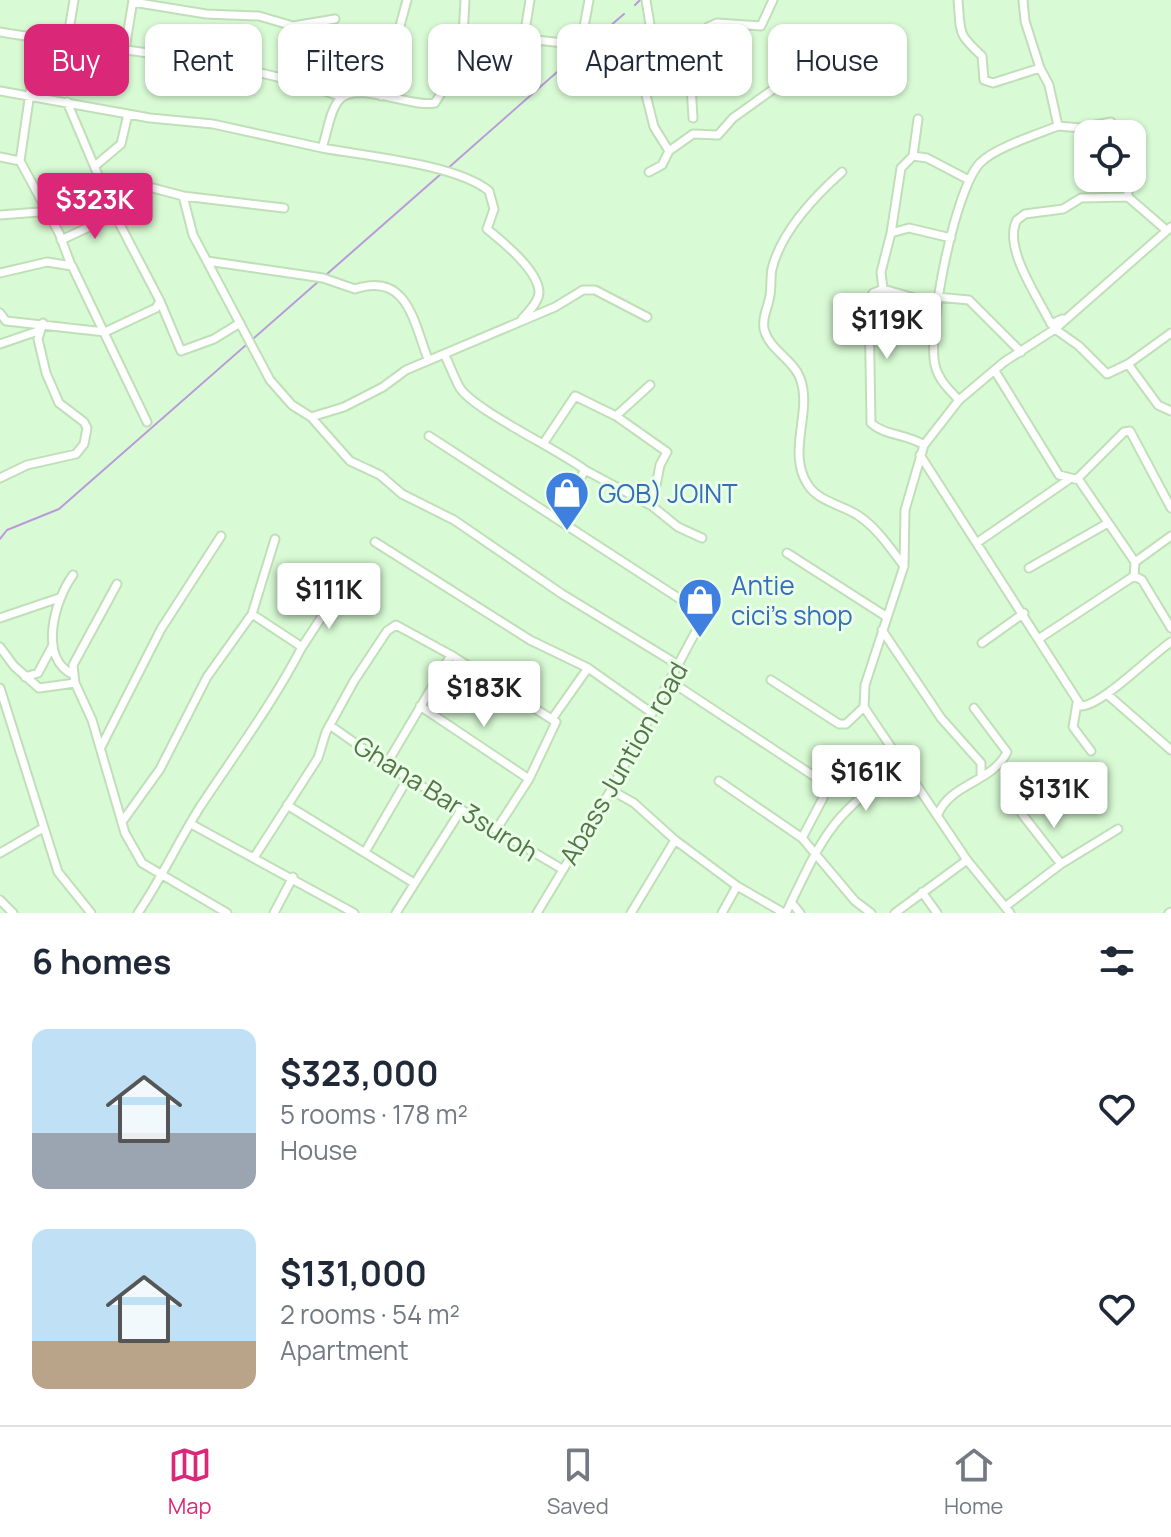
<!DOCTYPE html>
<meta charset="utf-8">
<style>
:root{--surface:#fff;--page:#f6f6f7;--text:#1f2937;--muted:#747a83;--line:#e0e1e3;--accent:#db2777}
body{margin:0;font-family:Manrope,sans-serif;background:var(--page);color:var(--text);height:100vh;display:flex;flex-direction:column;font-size:30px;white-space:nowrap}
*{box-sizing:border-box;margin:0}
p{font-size:26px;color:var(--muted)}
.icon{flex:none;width:44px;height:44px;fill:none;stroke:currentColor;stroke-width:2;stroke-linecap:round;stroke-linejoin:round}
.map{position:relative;height:913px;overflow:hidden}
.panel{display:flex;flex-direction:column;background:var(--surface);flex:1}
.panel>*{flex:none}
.guide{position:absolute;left:24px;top:24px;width:1124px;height:72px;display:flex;gap:16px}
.tools{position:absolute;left:1074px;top:120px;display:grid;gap:16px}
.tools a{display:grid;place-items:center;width:72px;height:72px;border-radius:16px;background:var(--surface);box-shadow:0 2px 6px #0004;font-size:40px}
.price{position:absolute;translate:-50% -68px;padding:0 18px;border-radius:8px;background:#fff;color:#222;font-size:26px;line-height:52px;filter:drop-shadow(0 2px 4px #0008)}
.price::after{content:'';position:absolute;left:50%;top:48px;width:24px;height:18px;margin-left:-12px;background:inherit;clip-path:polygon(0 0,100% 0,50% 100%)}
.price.active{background:var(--accent);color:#fff}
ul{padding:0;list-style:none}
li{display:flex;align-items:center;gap:24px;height:200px;padding:0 32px}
li span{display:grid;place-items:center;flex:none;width:224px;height:160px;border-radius:16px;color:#555}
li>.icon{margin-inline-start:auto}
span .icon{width:96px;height:96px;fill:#fffc;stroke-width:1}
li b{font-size:34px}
h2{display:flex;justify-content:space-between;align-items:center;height:96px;padding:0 32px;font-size:34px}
.chip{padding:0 28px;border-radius:16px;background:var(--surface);box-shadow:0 2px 6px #0004;font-size:28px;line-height:72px}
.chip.active{background:var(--accent);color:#fff}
.menu{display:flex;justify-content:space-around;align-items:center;height:112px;border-top:2px solid var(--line);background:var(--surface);font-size:22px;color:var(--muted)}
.menu a{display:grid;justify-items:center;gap:4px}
.menu .active{color:var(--accent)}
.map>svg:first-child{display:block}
.residential{fill:#d8fad4;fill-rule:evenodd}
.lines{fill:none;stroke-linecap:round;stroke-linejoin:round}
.stream{stroke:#ba9ada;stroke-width:2}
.minor-casing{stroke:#c0dfb9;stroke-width:11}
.minor{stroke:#fff;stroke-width:7}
.labels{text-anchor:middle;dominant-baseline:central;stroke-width:6;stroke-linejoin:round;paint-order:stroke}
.shop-label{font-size:26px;fill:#366cbe;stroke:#e9ffe8;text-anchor:start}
.street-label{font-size:26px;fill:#547546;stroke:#e9ffe8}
</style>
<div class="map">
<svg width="1171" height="913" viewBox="0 0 1171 913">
<rect width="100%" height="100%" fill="#e2fde0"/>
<path class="residential" d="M0 0H1171V913H0ZM1088 134H1132V178H1088Z"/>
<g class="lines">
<path class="stream" d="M635 5 640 0
M588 45 624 14
M447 169 581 51
M327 274 442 173
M0 539 7 530 59 509 319 281"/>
<g class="minor-casing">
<path id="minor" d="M958 0C961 34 957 33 982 56L984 80 993 83 1040 68 1049 85 1058 126C1038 134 994 148 980 163 955 189 927 329 935 365 938 379 949 390 959 400
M1023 0 1025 21 1040 68
M133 2 206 14 259 16 293 26 335 19
M0 32C112 51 237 57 342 97
M463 37 465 0
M524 37 530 0
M67 42 74 0
M580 48 589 0
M125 49 133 0
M638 63 654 127 669 151 662 165 649 172
M644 63 651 31 646 0
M696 67 708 27 717 23 761 26 773 0
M690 69 693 118
M0 91 150 118 213 124 322 148C327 134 330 109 340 99 358 81 411 108 435 103L446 85 463 37 469 33 564 43 669 68 690 69 720 61
M381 96 407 0
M1058 126 1081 128 1111 122 1118 134
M322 148C365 156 456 164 489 191L494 209 487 229C503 242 538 270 539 292 539 302 528 312 522 319
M669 151 693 134 718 135 733 118 800 70
M913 156 927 158 969 180
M0 157 20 161 59 233 71 265
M20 161 38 38
M95 166 121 144 128 114
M842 172C815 196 781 232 772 269 770 279 772 290 769 300 767 310 762 317 764 329 769 350 793 359 800 378 813 412 786 452 808 485 819 502 843 505 859 516 878 529 890 548 904 566
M1128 178V197L1165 229
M104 186 153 188 183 196 193 235 270 380 292 405 311 417 344 407 383 387 406 370 555 307 583 290H595L647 317
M183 196 284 208
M0 215 39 212 48 215
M891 233 901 168 913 156 918 119
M61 240 115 215
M207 261 323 278 355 289C407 272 413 320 428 359
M0 273 47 262 72 266 147 422
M883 289 881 272 891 233 909 228 951 238
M937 297 969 300 1021 352
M160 301 181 351 214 339 240 323
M0 313 6 321 105 332 156 308 160 301 115 215 67 102
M1062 319 1051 324C1039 299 1002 247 1017 220L1025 214 1063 209 1081 198 1128 197
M1055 329 1079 346 1107 374 1128 364 1171 333
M0 344 38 331
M444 354C450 365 454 378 460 388 474 410 559 450 585 470L652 506 660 465 667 452 616 416 575 396 543 444
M1128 364 1158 405 1171 411
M995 371 1059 475 1079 480 1135 562
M616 416 650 385
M311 417 350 461 380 475 402 494 454 520 562 594 680 666
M429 436 700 612 703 618 611 790 537 913
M924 445C908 434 885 436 871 423L869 302 873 293 883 289 936 304
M920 455 1081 706C1101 706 1149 657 1171 642
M0 478 27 465 76 454 84 444 87 428 84 422 59 403 46 373 38 339 43 323
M1077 479 1124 432 1130 431 1171 508
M652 506 678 527 702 538
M558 519 585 470
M375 542 530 640 588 668 652 713
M978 542 1068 480
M787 553 887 617
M1029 568 1108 523
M73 575C55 599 37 659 74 675
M1134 576 1135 562 1171 536
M117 584 73 665 75 683 92 720 125 833 142 863 227 913
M252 614 275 539
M0 618 59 598
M882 630 941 718 981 763V777
M1040 638 1134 576 1142 580 1171 628
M982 643 1024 613
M0 647 14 666 39 688 75 683
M302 647 334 598
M25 677 38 673 53 645
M771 680 839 724H846L864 707
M670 681 826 784 823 798 802 838 855 901 871 913
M0 688 58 872 91 913
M1108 695 1171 750
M1077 703 1073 727 1091 751
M420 706 529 779
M552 719 588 668
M331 726 386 765 562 869
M101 747 161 629 221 536
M386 765 451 655
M719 781 802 838
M611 790 634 803 675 840 631 913
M287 805 414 883
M938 814C951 783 993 782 1007 752L974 708
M1022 814 1061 864
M122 822 160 769 207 677 252 614 302 647C273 703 235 754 200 807 178 842 161 879 138 913
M191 824 354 913
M675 840 737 886
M365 852 408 778
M0 853 43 828
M255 856 318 758 326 732 354 681 387 631 396 625 451 655 556 722 529 779 496 830
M922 892 937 913
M0 900 13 913
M791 902 800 913
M1006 906 1061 864 1118 829
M274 913 293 877
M396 913 461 810
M722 913 737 886 784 913
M786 913C822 838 832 811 906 765
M895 913 967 860
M1010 913 967 860 864 707 865 685 904 566 905 510 924 445 959 400 1004 362 1055 329 1171 227
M1169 913 1171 912"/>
</g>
<use href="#minor" class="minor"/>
</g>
<defs>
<g id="shop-pin" transform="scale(2.3)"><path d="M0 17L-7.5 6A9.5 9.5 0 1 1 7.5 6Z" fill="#3f7fe0" stroke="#e9ffe8"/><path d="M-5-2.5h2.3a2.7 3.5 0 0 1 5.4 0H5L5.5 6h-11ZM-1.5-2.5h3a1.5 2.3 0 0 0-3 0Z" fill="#fff"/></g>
</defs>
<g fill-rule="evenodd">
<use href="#shop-pin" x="567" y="493"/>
<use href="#shop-pin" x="700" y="600"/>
</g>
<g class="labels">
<g class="shop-label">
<text x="598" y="493">GOB) JOINT</text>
<text x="731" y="585">Antie<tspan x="731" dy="30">cici's shop</tspan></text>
</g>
<g class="street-label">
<text transform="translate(623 763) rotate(-60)">Abass Juntion road</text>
<text transform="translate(446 798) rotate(32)">Ghana Bar 3suroh</text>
</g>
</g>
</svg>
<div class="tools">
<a><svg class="icon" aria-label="locate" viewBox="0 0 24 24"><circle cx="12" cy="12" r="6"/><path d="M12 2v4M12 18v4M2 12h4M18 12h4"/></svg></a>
</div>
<b class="price active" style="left:95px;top:241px">$323K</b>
<b class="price" style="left:887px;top:361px">$119K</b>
<b class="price" style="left:329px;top:631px">$111K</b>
<b class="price" style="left:484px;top:729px">$183K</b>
<b class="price" style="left:866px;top:813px">$161K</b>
<b class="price" style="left:1054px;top:830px">$131K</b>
<div class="guide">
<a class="chip active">Buy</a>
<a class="chip">Rent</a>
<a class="chip">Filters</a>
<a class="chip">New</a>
<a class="chip">Apartment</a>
<a class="chip">House</a>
</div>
</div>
<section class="panel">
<h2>6 homes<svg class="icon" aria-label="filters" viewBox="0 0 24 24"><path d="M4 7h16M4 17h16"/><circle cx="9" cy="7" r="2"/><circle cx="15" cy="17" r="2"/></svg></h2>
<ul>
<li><span style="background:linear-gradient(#bfe0f5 65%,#9aa5b1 0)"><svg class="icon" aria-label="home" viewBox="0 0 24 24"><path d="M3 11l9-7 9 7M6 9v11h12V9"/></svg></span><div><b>$323,000</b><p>5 rooms · 178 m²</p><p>House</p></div><svg class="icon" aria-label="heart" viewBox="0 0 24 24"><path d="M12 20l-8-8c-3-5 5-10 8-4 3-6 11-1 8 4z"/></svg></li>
<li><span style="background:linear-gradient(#bfe0f5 70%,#b9a48a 0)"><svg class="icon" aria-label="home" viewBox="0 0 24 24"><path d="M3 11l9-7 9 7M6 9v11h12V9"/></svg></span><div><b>$131,000</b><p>2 rooms · 54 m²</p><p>Apartment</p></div><svg class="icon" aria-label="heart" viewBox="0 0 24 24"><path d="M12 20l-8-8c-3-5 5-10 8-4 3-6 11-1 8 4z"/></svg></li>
</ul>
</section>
<nav class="menu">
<a class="active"><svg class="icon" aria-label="map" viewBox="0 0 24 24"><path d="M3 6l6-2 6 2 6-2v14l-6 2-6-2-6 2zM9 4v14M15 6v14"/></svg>Map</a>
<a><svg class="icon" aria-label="saved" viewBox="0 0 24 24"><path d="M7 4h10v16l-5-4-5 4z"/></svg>Saved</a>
<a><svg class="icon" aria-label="home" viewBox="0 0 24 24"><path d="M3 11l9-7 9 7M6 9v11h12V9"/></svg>Home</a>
</nav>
